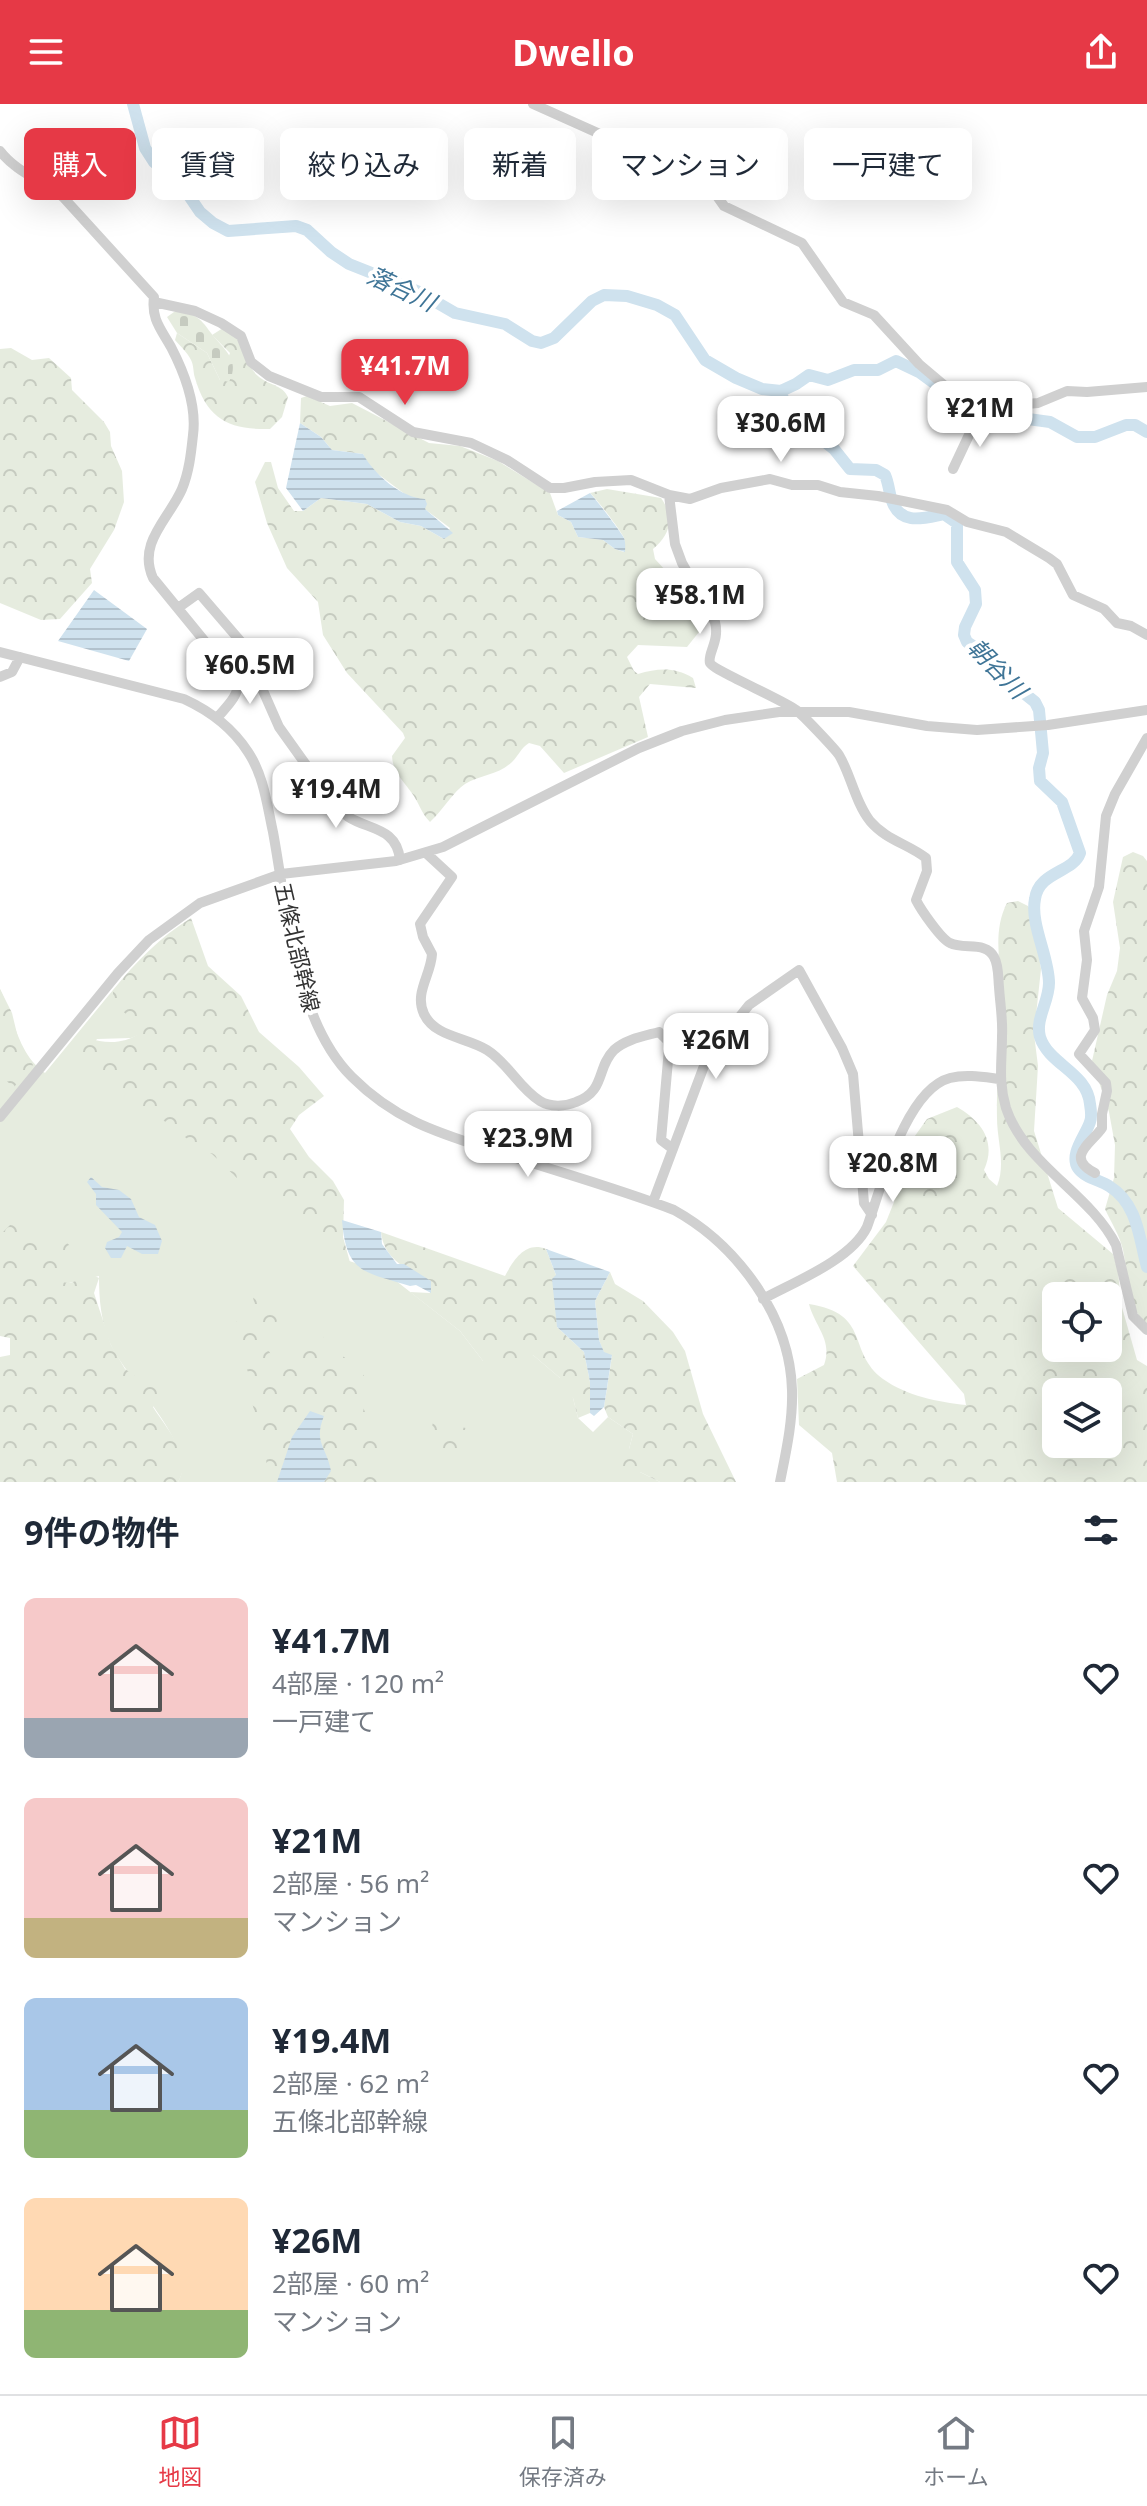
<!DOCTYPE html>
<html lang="ja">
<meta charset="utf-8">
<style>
:root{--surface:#fff;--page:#f2f2f3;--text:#1f2937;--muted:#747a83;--line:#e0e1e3;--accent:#e63946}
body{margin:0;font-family:"Noto Sans","Noto Sans JP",sans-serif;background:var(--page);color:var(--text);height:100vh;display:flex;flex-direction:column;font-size:30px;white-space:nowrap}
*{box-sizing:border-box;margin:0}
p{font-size:26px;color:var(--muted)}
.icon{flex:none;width:44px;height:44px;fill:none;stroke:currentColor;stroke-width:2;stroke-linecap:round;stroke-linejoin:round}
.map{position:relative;height:1378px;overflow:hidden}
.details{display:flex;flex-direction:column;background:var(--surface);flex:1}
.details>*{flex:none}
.guide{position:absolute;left:24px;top:24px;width:1100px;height:72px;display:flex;gap:16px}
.tools{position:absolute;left:1042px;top:1178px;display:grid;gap:16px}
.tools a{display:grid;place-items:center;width:80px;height:80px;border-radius:12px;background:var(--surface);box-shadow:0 8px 32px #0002;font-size:40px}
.price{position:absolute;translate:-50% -68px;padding:0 18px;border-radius:16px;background:#fff;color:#222;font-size:26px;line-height:52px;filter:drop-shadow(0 2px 4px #0008)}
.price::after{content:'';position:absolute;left:50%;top:48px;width:24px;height:18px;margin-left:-12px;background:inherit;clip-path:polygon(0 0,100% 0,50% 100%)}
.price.active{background:var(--accent);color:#fff}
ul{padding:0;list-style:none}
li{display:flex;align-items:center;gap:24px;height:200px;padding:0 24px}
li span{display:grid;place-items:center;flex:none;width:224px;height:160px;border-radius:12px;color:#555}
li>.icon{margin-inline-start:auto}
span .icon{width:96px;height:96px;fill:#fffc;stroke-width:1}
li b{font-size:34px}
h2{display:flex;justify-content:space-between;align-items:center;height:96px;padding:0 24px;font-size:34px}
.pill{padding:0 28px;border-radius:12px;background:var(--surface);box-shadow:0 8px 32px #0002;font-size:28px;line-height:72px}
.pill.active{background:var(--accent);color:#fff}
header{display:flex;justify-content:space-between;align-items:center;height:104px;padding:0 24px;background:var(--accent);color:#fff;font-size:36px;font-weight:700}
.tab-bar{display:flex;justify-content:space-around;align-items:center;height:112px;border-top:2px solid var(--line);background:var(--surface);font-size:22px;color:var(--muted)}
.tab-bar a{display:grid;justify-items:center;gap:4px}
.tab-bar .active{color:var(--accent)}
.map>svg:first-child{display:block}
.green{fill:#e6ecdf}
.forest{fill:url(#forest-crowns);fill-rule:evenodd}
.cemetery{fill:url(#cemetery-stones)}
.water{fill:url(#water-rules)}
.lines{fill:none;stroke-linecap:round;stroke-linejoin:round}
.river{stroke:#cfe2ee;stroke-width:12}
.minor{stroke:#d0d0d0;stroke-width:10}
.labels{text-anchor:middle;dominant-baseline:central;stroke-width:8;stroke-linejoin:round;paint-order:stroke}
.street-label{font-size:22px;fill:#333;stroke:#fff}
.water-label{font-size:24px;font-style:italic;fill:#3f7597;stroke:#fff}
</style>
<header><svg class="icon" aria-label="menu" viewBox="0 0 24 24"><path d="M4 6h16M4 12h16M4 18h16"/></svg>Dwello<svg class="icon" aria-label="share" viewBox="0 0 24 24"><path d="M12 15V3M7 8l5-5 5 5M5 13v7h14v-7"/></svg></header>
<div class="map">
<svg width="1147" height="1378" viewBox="0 0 1147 1378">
<defs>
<pattern id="forest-crowns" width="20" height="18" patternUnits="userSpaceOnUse" patternTransform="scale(2)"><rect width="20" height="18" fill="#e6ecdf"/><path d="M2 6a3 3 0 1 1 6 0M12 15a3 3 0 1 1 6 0" fill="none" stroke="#c6cbc0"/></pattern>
<pattern id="cemetery-stones" width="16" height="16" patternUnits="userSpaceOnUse" patternTransform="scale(2)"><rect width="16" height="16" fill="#e6ecdf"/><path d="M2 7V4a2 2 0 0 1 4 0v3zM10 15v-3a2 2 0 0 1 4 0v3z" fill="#c6cbc0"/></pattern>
<pattern id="water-rules" width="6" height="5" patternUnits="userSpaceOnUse" patternTransform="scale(2)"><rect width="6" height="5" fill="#cfe2ee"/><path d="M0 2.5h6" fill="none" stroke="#b2c2cd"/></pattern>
</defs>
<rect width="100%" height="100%" fill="#fff"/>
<path class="green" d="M0 885C15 915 17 949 45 969L113 886 153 925 131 934 97 935 83 956 141 998 322 1109 340 1154 386 1169 460 1227 483 1257 533 1251 560 1274 573 1294 578 1314 593 1328 608 1313 633 1330 629 1345 640 1368 660 1378H178C200 1343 124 1273 110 1239 101 1217 99 1196 99 1172L0 1195Z"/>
<path class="forest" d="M223 224 240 234C244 249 248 266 262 275 272 282 282 281 288 293L282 313 270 325C229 326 207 315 195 274 193 268 194 262 191 256 187 248 180 242 175 236L177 229 207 249 220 276 230 249 212 231Z
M11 244 32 256 49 254 71 274 72 286 104 318 110 328 111 342 122 367 124 398 114 426 90 465 92 479 60 515 41 516 0 499V245Z
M307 292 330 302 352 299 429 339 460 342 498 357 550 389 558 411 571 418 578 433 603 436 615 445 624 448C624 445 625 437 624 434 622 428 596 394 590 389L607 385 661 394C675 414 670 431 653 445L655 455 667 468H682L703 517V523L687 543 638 541 627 553 634 567 638 570C659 564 674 563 693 574L696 584 650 580 639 593 648 633 564 669 540 642 529 639C521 644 519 651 512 658 499 671 480 671 465 680 454 687 442 707 430 718 421 709 419 698 411 688 402 675 393 669 392 652L405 634 403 629 347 569 323 531 318 498 287 464 267 419 255 378 265 358H271L278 384 294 407H303L321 394 367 400 400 418 421 422 444 435 450 424 370 364 363 350 332 346 321 333 300 319 301 294Z
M1133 748 1143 752 1147 757V1223C1123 1192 1130 1181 1123 1146 1120 1132 1111 1118 1105 1105L1114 1074 1115 1041 1109 1008 1092 957 1107 891 1117 867 1120 844 1113 798 1123 753Z
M1018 797 1028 802 1033 811 1041 865 1034 930 1038 962 1034 1027 1058 1104 1113 1150 1118 1167 1121 1200 1137 1256 1147 1262V1378H837L832 1349 799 1321 797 1275 824 1261C833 1236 815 1223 809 1200 872 1210 846 1247 883 1275 907 1292 938 1298 966 1301L964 1290 853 1162 886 1118 894 1098 907 1043 927 1015 957 1003C981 1017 997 1037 984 1066L989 1075 997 1082C1006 1060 997 1037 997 1014 996 973 1002 932 1001 890 1001 859 992 828 1007 799ZM1056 1192H1108V1244H1056ZM1056 1288H1108V1340H1056Z
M191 814 208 862 241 892 259 928 299 963 324 992 299 1011 290 1025 309 1053 333 1077 344 1096 343 1133 351 1162 335 1158 326 1152 316 1121 293 1108 285 1093 240 1077 212 1050 193 1040 169 1019 123 1001 100 980 78 965 76 954 88 934C106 940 124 940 140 929L138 919 113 900V886C136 858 160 833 191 814Z
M0 885 12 909 19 938 33 961 14 983 0 972Z
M11 1120H38L44 1136 66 1138 83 1154V1167L39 1171 12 1168 0 1171V1131Z
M381 1128 505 1172C514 1155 526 1137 546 1145L556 1171 557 1223 584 1248 590 1278V1309L578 1314 573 1294 560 1289V1274L533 1251 518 1263 483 1257 460 1227 410 1188 430 1189 431 1177C408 1166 384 1156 381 1128Z
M610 1168 615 1180 643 1197 673 1228 685 1247 703 1310 736 1378H660L640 1368 634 1372 613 1367 616 1350 629 1345 633 1330 608 1313 604 1303 612 1252 604 1249 599 1236 595 1197Z
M93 1171 99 1174 94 1189 111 1241 125 1265 148 1281 160 1277 162 1293 153 1303C166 1324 194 1353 178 1378H0V1253L10 1251V1234L0 1232V1172L70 1179Z
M262 1182 272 1188 280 1213 262 1237 281 1265 295 1257 285 1250 311 1221 324 1230 322 1239 358 1262 377 1294 363 1303 378 1341 373 1355 378 1378H324L331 1367 329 1354 321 1344 318 1326 292 1333 277 1378H264L267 1351 248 1285V1268L232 1228 238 1215 256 1209 253 1193Z
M433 1318 466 1324V1328L459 1332 461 1340 460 1346 438 1353 434 1339 429 1337Z"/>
<path class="cemetery" d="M174 208C181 208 187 208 193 211 202 216 205 221 211 229 223 245 241 255 229 278L220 276 207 249 177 229 167 213Z"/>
<path class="water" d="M300 319 321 333 332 346 363 350C374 370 401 394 425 395L427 400 425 405 453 429 444 435 421 422 400 418 367 400 321 394 303 407 286 384Z
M590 389C595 394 621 428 624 434 626 440 625 443 625 448L615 445 603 436 578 433 571 418 558 411 557 407Z
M94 486 147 525 129 557 58 537Z
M91 1073 102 1083 119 1086 131 1095 139 1113 155 1121 162 1137 158 1150H142L127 1142 121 1154H111L105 1144 107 1138 119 1133 122 1128 96 1101V1090L87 1078Z
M342 1116 381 1128 382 1140 397 1160H404L431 1177V1189L416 1181 410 1182C365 1168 346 1170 342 1116Z
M546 1145 610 1168 595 1197 599 1236 604 1248 612 1251 604 1303 594 1312 590 1309V1278L584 1248 557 1223 552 1175 556 1171Z
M310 1307 324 1312C313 1339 327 1343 331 1367L324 1378H277L292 1333Z"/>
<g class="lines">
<path class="river" d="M133 0 145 44 154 58 183 83 200 108 213 119 228 127 296 122 307 126 331 148 349 160 417 187 455 209 505 220 532 237 541 239 554 234 592 197 604 191 627 192 657 201 675 211 705 256 736 274 762 285 781 287 796 280 809 271 828 276 854 266H878L896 257 919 268 953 293 971 296 994 308H1011L1028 315 1050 318 1077 333H1095L1126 321H1135L1147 328
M781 287 786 307 834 345 850 365 876 366 885 371C889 380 889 389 892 397 901 422 924 414 944 410L957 419V458L975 486 976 500 965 523 964 531 967 538 985 550 1010 578 1035 598 1039 606 1043 649 1039 664 1040 677 1062 698 1080 749C1073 769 1039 767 1035 795 1030 820 1049 853 1049 879 1049 898 1035 915 1040 933 1049 961 1087 968 1090 1000 1091 1006 1092 1013 1090 1018 1086 1031 1069 1050 1078 1064 1085 1074 1100 1076 1109 1082 1138 1100 1139 1134 1147 1163"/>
<path class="minor" d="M533 0 629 43 690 62 705 75 724 102 802 139 843 198 874 211 919 260 951 287 968 290 994 303 1038 299 1067 287 1087 288 1147 283
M0 47C17 69 42 76 63 93L154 193C151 215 161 225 171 243 185 270 197 301 193 331 191 350 189 368 182 385 169 415 137 439 153 474L238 578C239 592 226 603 217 614
M154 198 195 207 221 219 241 232 251 258 269 272 321 293H359L413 328 471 339 507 356 550 384H564L595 378 631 376 669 391 690 395 721 384 770 375 792 381H818L840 388 878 392 947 406 967 418 1006 428 1049 454 1057 460 1073 491 1104 505 1117 519 1131 522 1147 531
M953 365 969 331 994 303
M669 391 675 440 682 459 715 518C720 537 707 550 710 559 713 566 783 596 796 606 802 610 835 645 839 651 851 671 855 698 870 717 886 736 908 740 926 754L927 767 916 796C921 806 941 835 950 839 964 846 986 837 994 853 999 862 998 874 999 883 1000 899 1003 916 1002 932 1002 959 998 977 1006 1004 1025 1061 1090 1089 1116 1141L1133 1212 1147 1226
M178 504 199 489 242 539 279 623 324 686 328 697 334 695
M0 548 184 595C210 607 232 623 248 648 264 672 267 701 273 728 287 804 295 917 352 973 399 1020 446 1031 507 1051 562 1069 619 1085 674 1106 737 1141 790 1212 792 1286 793 1317 786 1348 780 1378
M0 573 12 568 20 553
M338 678 334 695C348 731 396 713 400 756
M426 749 452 773 420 820 423 833 432 850C431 871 414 889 424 910 435 933 466 933 487 946 508 959 519 984 540 997 550 1003 564 1003 576 998 606 987 596 964 614 946 626 935 645 932 659 928L668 937 669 945 661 1036 673 1045
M0 1013 118 869 149 836 200 799 281 770 396 757 443 743 639 644 682 627 725 616 779 608H849L927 622 977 626 1048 621 1147 606
M1095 1069C1064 1053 1092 1039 1102 1024V1010L1107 987 1106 979 1079 950 1095 926 1093 914 1082 894 1087 856 1084 827 1099 783 1106 712 1115 690 1147 634
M653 1098 707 954 749 901 799 866 842 944 853 970 864 1099 872 1111
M763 1195C794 1178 851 1156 867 1123 881 1085 905 986 950 974 966 970 983 973 999 975"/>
</g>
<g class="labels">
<g class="street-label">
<text transform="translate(298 843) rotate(77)">五條北部幹線</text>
</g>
<g class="water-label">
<text transform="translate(402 184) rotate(25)">落合川</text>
<text transform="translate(998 564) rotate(46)">朝谷川</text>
</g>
</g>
</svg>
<div class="tools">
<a><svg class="icon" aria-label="locate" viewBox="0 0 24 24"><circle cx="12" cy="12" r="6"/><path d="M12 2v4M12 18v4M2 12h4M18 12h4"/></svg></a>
<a><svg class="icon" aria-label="layers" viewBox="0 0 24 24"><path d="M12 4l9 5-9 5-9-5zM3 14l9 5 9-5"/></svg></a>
</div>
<b class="price active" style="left:405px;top:303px">¥41.7M</b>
<b class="price" style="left:980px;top:345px">¥21M</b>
<b class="price" style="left:781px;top:360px">¥30.6M</b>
<b class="price" style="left:700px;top:532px">¥58.1M</b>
<b class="price" style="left:250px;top:602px">¥60.5M</b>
<b class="price" style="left:336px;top:726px">¥19.4M</b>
<b class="price" style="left:716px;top:977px">¥26M</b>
<b class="price" style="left:528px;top:1075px">¥23.9M</b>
<b class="price" style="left:893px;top:1100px">¥20.8M</b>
<div class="guide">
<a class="pill active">購入</a>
<a class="pill">賃貸</a>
<a class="pill">絞り込み</a>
<a class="pill">新着</a>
<a class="pill">マンション</a>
<a class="pill">一戸建て</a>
</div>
</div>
<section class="details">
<h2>9件の物件<svg class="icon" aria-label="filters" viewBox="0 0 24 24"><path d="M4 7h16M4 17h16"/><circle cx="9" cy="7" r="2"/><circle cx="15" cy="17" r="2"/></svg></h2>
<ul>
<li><span style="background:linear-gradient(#f6c9c9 75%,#9aa5b1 0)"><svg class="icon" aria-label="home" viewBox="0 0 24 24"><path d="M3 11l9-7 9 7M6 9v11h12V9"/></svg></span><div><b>¥41.7M</b><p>4部屋 · 120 m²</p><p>一戸建て</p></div><svg class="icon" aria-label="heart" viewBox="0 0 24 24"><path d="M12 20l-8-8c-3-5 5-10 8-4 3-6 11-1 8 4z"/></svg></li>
<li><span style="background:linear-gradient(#f6c9c9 75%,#c2b280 0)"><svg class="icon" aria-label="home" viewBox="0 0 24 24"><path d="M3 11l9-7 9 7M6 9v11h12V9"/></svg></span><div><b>¥21M</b><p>2部屋 · 56 m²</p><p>マンション</p></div><svg class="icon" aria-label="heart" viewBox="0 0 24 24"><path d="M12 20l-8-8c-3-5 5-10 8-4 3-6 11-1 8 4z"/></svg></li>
<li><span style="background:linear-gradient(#a9c7e8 70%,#8fb573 0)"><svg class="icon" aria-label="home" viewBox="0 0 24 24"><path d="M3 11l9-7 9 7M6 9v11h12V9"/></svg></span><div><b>¥19.4M</b><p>2部屋 · 62 m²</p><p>五條北部幹線</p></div><svg class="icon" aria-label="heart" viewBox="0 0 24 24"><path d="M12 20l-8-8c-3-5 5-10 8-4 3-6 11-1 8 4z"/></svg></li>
<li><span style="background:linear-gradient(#ffd9b3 70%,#8fb573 0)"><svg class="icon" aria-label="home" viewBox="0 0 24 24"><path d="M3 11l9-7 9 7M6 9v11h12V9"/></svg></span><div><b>¥26M</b><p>2部屋 · 60 m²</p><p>マンション</p></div><svg class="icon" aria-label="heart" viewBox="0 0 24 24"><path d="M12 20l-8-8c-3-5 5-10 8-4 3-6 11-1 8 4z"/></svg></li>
</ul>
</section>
<nav class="tab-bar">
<a class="active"><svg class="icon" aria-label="map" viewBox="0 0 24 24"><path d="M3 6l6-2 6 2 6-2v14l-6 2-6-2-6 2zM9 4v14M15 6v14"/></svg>地図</a>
<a><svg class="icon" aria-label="saved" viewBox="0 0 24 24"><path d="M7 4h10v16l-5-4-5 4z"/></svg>保存済み</a>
<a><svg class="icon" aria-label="home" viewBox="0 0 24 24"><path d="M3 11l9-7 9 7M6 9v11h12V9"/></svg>ホーム</a>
</nav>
